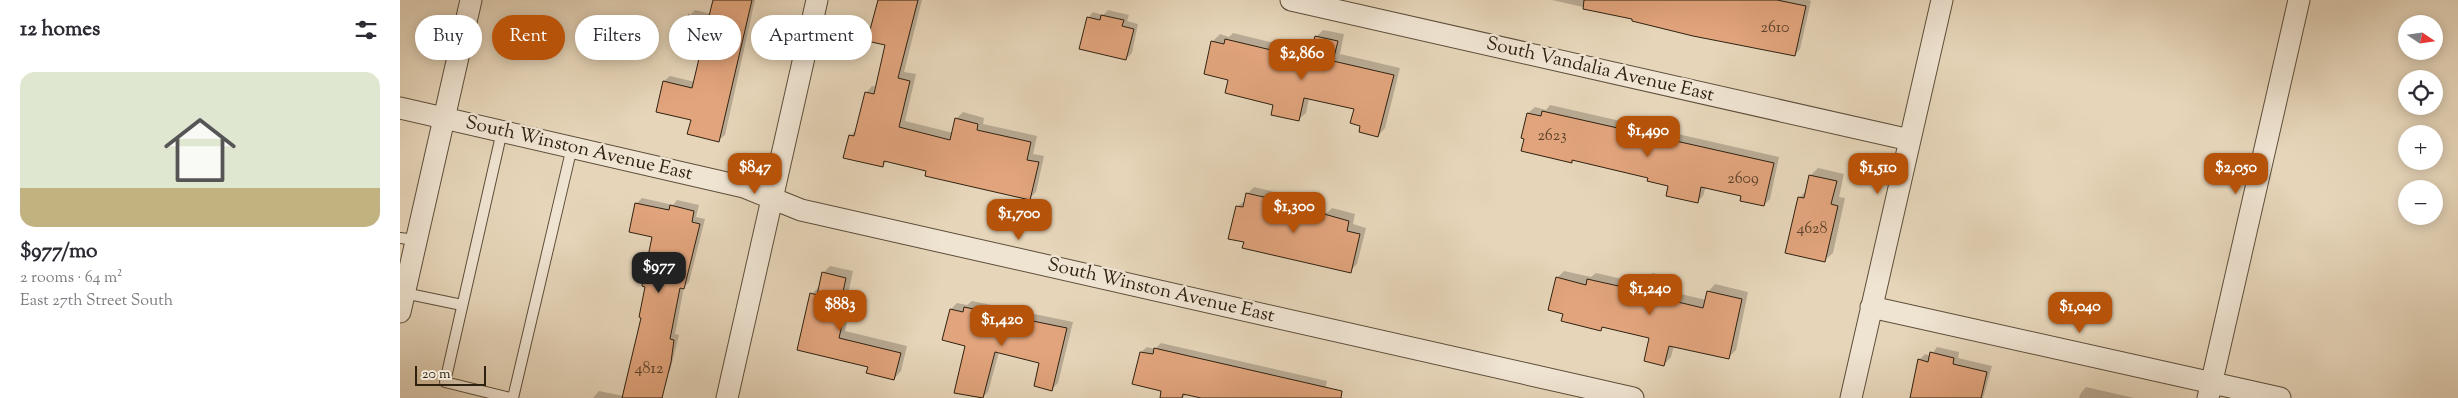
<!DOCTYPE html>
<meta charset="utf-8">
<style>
:root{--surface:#fff;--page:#f2f2f3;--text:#2b2b33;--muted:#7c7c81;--accent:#b45309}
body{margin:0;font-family:"Sorts Mill Goudy",serif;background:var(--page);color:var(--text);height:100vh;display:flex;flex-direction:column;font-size:19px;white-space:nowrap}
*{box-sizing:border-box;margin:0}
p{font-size:16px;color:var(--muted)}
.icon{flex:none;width:28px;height:28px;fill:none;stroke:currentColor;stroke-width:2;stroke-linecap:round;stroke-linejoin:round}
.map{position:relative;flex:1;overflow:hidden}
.drawer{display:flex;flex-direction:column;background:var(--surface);width:400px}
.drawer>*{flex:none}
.guide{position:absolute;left:15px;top:15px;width:475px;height:45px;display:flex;gap:10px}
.needle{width:32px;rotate:103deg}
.controls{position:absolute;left:1998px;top:15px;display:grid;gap:10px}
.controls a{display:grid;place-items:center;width:45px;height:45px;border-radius:50%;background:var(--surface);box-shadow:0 2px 12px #0003;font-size:25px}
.scale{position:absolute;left:15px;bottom:12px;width:71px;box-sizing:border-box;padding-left:5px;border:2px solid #2f2110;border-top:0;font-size:14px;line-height:18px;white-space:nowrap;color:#2f2110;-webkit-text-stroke:4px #efe4d2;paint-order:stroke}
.price{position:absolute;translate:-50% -42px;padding:0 11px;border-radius:10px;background:var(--accent);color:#fff;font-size:16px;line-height:32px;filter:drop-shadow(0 1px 2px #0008)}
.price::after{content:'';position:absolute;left:50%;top:30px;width:15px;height:11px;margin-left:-8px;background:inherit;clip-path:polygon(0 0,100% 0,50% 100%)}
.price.active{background:#222;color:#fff}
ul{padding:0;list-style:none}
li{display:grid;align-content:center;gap:10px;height:265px;padding:0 20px}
li span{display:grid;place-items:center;height:155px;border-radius:15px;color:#555}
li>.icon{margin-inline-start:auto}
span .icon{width:90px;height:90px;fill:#fffc;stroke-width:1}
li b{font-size:21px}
h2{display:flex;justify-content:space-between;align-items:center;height:60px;padding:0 20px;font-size:21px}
.chip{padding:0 18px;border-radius:22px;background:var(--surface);box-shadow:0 2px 12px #0003;font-size:18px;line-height:45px}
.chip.active{background:var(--accent);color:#fff}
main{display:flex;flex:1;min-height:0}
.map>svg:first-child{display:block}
.shadow{fill:#0003}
.building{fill:#e1a47c;stroke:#2f2110}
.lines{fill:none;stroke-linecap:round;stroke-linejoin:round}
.lane-casing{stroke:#5d4e3a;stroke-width:12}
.street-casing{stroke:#5d4e3a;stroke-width:23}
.lane{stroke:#efe4d2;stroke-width:10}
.street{stroke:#efe4d2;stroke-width:21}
.labels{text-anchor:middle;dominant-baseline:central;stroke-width:5;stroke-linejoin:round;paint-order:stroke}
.number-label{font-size:16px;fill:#5c422b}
.street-label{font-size:19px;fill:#2f2110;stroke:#efe4d2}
</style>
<main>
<section class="drawer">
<h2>12 homes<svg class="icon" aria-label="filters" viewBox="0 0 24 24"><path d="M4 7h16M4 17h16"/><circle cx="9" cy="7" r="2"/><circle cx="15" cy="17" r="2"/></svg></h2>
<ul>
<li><span style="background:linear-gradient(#dfe7d0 75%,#c2b280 0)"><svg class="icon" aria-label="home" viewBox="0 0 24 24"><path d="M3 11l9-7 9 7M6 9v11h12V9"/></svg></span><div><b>$977/mo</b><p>2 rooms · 64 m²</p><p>East 27th Street South</p></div></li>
</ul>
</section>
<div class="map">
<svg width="2058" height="398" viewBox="0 0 2058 398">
<rect width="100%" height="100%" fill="#e6d5b9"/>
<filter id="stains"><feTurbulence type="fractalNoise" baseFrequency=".004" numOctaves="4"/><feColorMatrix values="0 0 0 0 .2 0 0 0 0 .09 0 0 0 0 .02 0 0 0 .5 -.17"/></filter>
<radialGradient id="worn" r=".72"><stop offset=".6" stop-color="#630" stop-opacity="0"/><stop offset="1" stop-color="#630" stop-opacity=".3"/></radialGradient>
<path class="shadow" d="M314 0H355L325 135 319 140 292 119 264 81 270 76 295 82 304 45 289 16 295 10 311 14Z
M479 0H522L504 72 516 74 505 121 553 133 556 119 563 112 584 118 583 124 637 136 633 154 644 156 636 192 629 199 488 160 482 166 450 136 457 129 466 93 472 86 477 87 487 44Z
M1152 0H1408L1411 1 1400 49 1395 55Z
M708 10 729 15 727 21 738 24 732 53 726 59 688 18 693 12 703 15Z
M923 30 944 34 940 54 1000 68 985 128 978 136 962 125 955 108 909 98 906 113 898 120 830 79 812 42 820 34 829 37 833 33 912 52 916 37Z
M1150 105 1379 157 1370 199 1364 205 1343 195 1306 186 1303 196 1297 202 1269 185 1250 177 1174 159 1171 162 1123 137 1128 113 1135 107 1146 110Z
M1418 168 1444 174 1439 197 1445 198 1433 253 1425 260 1399 198 1407 190 1410 176Z
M854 187 887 195 885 202 927 213 932 208 955 214 953 224 966 228 957 264 950 271 845 241 837 207 846 200 847 194Z
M242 198 273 205 277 200 299 205 296 217 305 219 289 282 284 287 275 334 279 335 270 371 264 377 259 398H193L199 391 223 396 242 317 254 236 237 203Z
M430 266 453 271 448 294 453 295 445 331 507 346 501 371 494 379 469 366 399 349 412 294 419 287 423 273Z
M1164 271 1191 277 1196 273 1244 284 1252 273 1271 277 1268 291 1306 300 1308 292 1315 284 1348 292 1336 350 1328 358 1274 345 1271 357 1264 365 1251 337 1204 326 1200 329 1164 313 1157 278Z
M572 301 673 322 658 383 652 389 641 362 599 352 588 392 582 398 556 392 567 345 551 309 557 303 567 305Z
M761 343 927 381 923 398H806L786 394 783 398H773L763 390 734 383 741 352 747 347 755 349Z
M1537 347 1559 352 1558 358 1592 366 1583 398H1511L1519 360 1525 354 1531 356Z
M1686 387 1734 398H1679L1681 393Z"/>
<path class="building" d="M313 0H352L319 142 287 134 291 120 256 112 263 81 292 88 302 46 282 41 288 15 308 20Z
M478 0H518L498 78 510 81 499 127 550 140 555 118 578 124 577 130 631 142 627 160 639 162 630 200 525 176 526 171 484 161 483 167 443 158 449 135 454 136 465 92 474 94 485 45 467 41Z
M1184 0H1377L1406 6 1395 56 1293 36 1232 21V19L1183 9Z
M701 15 724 20 722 26 734 29 726 60 679 49 687 17 700 20Z
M915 36 938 41 933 61 994 75 978 137 959 132 960 126 950 123 954 109 904 98 899 121 871 115 873 105 825 93 828 80 804 74 811 41 824 44 825 39 909 59Z
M1142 111 1374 163 1364 206 1340 201 1341 196 1301 187 1298 203 1266 196 1268 186 1247 181 1248 178 1172 160V163L1121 151 1124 139 1121 138 1127 113 1141 116Z
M1409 175 1437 181 1431 204 1438 206 1425 262 1385 253 1398 197 1404 198Z
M846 193 881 201 879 209 923 220 924 214 949 221 947 231 960 234 951 273 842 248 844 242 828 239 836 206 843 207Z
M235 203 269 210 270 205 294 211 292 222 300 224 284 289 280 288 270 339 274 340 271 362 262 398H222L241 318 239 317 245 287 242 286 252 237 229 232Z
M422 272 446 278 441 301 447 302 439 338 501 353 494 380 466 373 468 367 397 350 410 293 417 295Z
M1156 277 1186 285 1187 279 1241 291 1244 279 1265 284 1261 298 1303 308 1307 291 1342 299 1329 359 1269 346 1264 366 1244 361 1249 338 1202 327 1201 331 1161 321 1163 314 1148 310Z
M564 307 667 328 652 391 634 386 639 363 595 352 583 398 554 393 565 346 542 340 550 309 563 312Z
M754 348 942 391 941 398H801L783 394 782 398H760L761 391 732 384 740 352 753 354Z
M1530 352 1554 358 1553 364 1587 372 1581 398H1510L1518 359 1528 362Z"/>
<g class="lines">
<g class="lane-casing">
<path id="lane" d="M102 131 45 382 110 398
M0 238 16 240
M4 293 62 305
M113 398 172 147"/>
</g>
<g class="street-casing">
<path id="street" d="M891 0 1510 140
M0 108 344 187 401 210 1233 398
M1471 307 1880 398
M0 312 71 0
M327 398 417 0
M1451 398 1542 0
M1808 398 1899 0"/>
</g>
<use href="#lane" class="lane"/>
<use href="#street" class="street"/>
</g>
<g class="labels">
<g class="number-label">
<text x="1375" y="28">2610</text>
<text x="1152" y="136">2623</text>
<text x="1343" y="179">2609</text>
<text x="1412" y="229">4628</text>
<text x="249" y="369">4812</text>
</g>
<g class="street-label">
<text transform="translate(1200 70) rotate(13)">South Vandalia Avenue East</text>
<text transform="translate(179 149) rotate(13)">South Winston Avenue East</text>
<text transform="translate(761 291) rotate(13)">South Winston Avenue East</text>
</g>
</g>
<rect width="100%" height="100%" filter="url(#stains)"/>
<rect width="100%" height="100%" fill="url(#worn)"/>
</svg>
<div class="controls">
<a><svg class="needle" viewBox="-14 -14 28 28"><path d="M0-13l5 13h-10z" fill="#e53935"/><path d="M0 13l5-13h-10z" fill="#7c7c81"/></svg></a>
<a><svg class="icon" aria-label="locate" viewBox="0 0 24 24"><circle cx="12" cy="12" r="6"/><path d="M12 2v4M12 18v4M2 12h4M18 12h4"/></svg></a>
<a>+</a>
<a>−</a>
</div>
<div class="scale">20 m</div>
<b class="price" style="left:902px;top:81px">$2,860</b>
<b class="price" style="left:1248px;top:158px">$1,490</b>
<b class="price" style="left:355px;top:195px">$847</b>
<b class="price" style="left:1478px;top:195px">$1,510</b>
<b class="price" style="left:1836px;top:195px">$2,050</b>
<b class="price" style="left:894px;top:234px">$1,300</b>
<b class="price" style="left:619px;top:241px">$1,700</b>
<b class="price active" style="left:259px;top:294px">$977</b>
<b class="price" style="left:1250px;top:316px">$1,240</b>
<b class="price" style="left:440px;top:332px">$883</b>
<b class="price" style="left:1680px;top:334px">$1,040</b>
<b class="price" style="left:602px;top:347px">$1,420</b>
<div class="guide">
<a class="chip">Buy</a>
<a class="chip active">Rent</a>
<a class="chip">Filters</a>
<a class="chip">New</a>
<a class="chip">Apartment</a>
</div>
</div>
</main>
